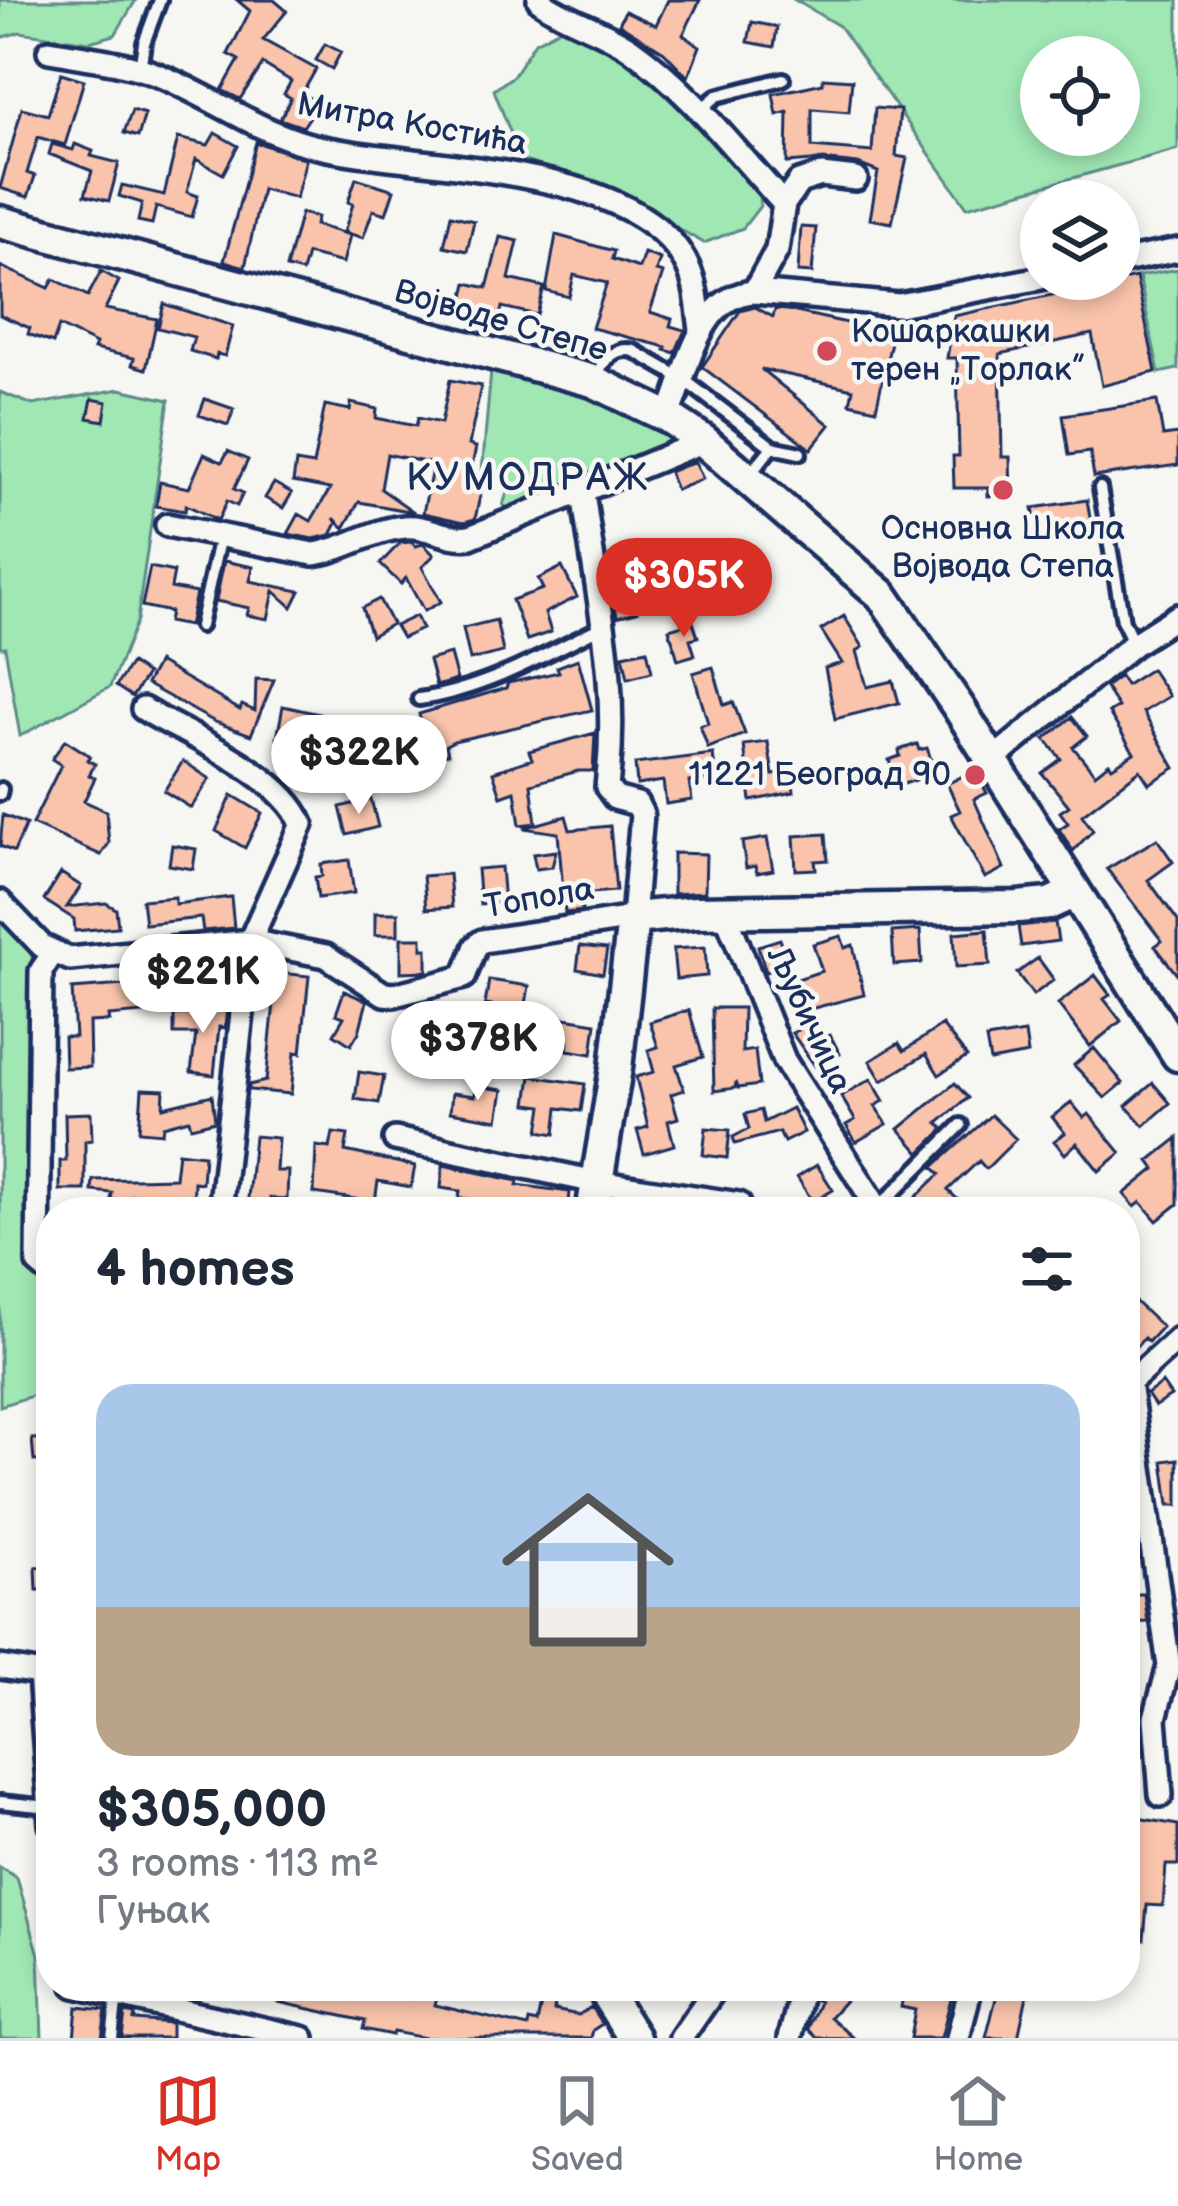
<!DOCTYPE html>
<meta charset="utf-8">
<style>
:root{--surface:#fff;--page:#f6f6f7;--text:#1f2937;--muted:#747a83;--line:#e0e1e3;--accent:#d93025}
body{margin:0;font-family:"Balsamiq Sans",sans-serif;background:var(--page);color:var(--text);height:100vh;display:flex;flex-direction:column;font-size:45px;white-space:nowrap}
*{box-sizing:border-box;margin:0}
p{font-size:39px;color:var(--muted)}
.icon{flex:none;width:66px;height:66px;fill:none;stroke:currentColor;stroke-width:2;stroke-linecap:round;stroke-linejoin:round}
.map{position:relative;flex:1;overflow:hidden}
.panel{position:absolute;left:36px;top:1197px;width:1104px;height:804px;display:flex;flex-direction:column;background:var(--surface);border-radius:48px;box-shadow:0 6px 18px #0003}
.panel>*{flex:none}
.buttons{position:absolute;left:1020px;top:36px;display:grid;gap:24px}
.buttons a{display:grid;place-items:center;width:120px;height:120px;border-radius:50%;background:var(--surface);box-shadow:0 6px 18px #0003;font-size:60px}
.price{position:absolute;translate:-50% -102px;padding:0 27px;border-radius:42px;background:#fff;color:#222;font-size:39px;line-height:78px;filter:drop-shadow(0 3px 6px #0008)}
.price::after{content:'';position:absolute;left:50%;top:72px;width:36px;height:27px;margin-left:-18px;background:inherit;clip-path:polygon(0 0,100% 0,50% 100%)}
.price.on{background:var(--accent);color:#fff}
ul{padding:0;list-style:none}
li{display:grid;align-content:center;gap:24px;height:636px;padding:0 60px}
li+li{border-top:3px solid var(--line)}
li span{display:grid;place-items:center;height:372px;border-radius:36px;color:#555}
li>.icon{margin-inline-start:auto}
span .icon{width:216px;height:216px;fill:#fffc;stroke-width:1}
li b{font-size:51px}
h2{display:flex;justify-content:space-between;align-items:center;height:144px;padding:0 60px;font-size:51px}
.menu{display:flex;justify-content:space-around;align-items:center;height:168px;border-top:3px solid var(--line);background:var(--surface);font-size:33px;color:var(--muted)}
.menu a{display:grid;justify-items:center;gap:6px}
.menu .on{color:var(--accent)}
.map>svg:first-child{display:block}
.green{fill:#a0e7b4;stroke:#5e8b89;stroke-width:3;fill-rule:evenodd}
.building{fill:#f9c4ab;stroke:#1b2f5e;stroke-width:3}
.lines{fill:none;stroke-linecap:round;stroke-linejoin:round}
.lane-casing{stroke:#1b2f5e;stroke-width:20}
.street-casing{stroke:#1b2f5e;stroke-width:30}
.secondary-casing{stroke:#1b2f5e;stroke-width:39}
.lane{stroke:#f6f6f2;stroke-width:10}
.street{stroke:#f6f6f2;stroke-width:21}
.secondary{stroke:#f6f6f2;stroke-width:30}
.poi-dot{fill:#d1495b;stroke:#f6f6f2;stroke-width:4.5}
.labels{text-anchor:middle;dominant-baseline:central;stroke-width:9;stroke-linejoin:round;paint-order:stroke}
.street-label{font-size:33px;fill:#1b2f5e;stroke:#f6f6f2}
.poi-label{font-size:33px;fill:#1b2f5e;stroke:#f6f6f2;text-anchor:start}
.quarter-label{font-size:39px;letter-spacing:3px;fill:#1b2f5e;stroke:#f6f6f2}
</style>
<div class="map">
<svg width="1178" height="2038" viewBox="0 0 1178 2038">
<rect width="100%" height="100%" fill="#f6f6f2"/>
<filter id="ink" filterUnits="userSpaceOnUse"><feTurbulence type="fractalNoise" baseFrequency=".00833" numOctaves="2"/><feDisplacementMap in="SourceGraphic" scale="24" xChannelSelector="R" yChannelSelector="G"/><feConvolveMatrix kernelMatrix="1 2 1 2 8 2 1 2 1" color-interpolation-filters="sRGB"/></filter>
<g filter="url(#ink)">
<path class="green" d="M0 0H136L115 35 89 42 20 32 0 38Z
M795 0H1178V149L967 207 839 26ZM1041 57H1119V135H1041Z
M569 24 630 60 758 187 760 206 743 228 704 243 606 188 521 160 494 90 513 76 535 42Z
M1178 269V369L1159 373 1139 276Z
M491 371 594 400 677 437 679 444 609 467 510 511 503 505 507 493 501 480 482 472Z
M120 389 169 400 137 620 110 687 20 736 5 647H0V392L33 405Z
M0 914 6 917 32 956 34 1228 51 1274V1390L0 1406Z
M0 1867 17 1878 39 1955 42 2038H0Z"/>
<path class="building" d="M237 0H274L287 11 263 40 316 69 302 94 319 103 303 127 280 119 291 98 284 94 291 81 263 64 240 99 222 90 239 60 228 54 250 11Z
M668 0H700L683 35 700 46 688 77 664 52 619 24 625 11 656 25Z
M752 22 777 27 774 47 748 42Z
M325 44 341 52 332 69 316 60Z
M61 73 84 80 65 145 38 137 27 173 35 176 28 197 0 188 22 108 48 115Z
M823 78 852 80 849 112 812 109V147L872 152 875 108 900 110 896 156 907 158 892 223 870 219 878 172 858 164 823 160 787 163 788 112 777 115 773 94 823 83Z
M132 110 145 114 138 137 124 133Z
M215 133 238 146 223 174 196 159 187 192 198 196 192 217 156 207 152 224 138 221 142 203 119 196 122 185 164 195 178 138 208 145Z
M256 142 306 159 296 198 262 189 245 267 224 261Z
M52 144 73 150 75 144 93 151 91 156 119 163 109 201 85 195 92 171 49 154Z
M356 178 394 190 386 214 373 210 363 238 344 232 353 204 348 202Z
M301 213 317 217 315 225 350 235 343 263 307 254 302 272 286 268Z
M451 215 474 221 467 251 444 246Z
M801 227 816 228 812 273 798 272Z
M556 235 614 251 612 259 639 268 644 253 660 259 656 271 663 273 650 312 672 319 670 326 685 330 675 353 665 350 666 347 592 328 607 283 574 275 569 297 546 291Z
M500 237 518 241 509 279 544 287 537 315 502 307 500 317 461 309 467 283 487 288Z
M0 266 49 288 54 279 88 296 101 271 119 281 105 309 157 319 146 369 132 365 134 358 94 349 96 344 59 326 53 343 28 334 30 328 0 315Z
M1136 277 1156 372 1102 386 1092 334 1000 354 1002 457H1010L1011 495 988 496V488H954L953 456H959L957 358H947L954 316Z
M164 304 233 326 225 356 217 354 216 359 190 351 194 337 158 328Z
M755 307 773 317 775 309 787 310 893 333 876 409 850 403 853 389 761 369 830 425 811 449 702 367 740 311Z
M450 380 481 386 469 445 476 447 468 485 482 487 475 519 464 522 423 513 433 464 387 454 381 489 414 512 359 502 344 528 334 518 337 523 331 535 313 539 288 534 299 514 311 521 330 489 293 482 296 462 313 465 325 405 350 410 351 403 377 409 376 418 416 426 418 418 441 423Z
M92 399 107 402 104 421 88 418Z
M205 399 234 409 228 425 199 415Z
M1157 401 1163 436 1178 434V465L1094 477 1090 452 1069 455 1063 415Z
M228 451 248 460 234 489 243 493 237 506 227 501 218 520 186 505 185 511 156 506 160 482 189 488 204 454 222 462Z
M695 461 703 479 676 490 669 472Z
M274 483 292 493 283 508 265 498Z
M1087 500 1093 535 1039 544 1033 508Z
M411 542 416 546 423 544 434 555 422 567 441 602 424 611 406 578 401 584 380 564 400 543Z
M224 561 253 567 250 581 300 591 292 607 274 591 268 619 247 615 249 608 216 601Z
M687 564 696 593 669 601 660 573Z
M150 567 174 572 171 588 196 593 189 626 168 622 170 612 142 606Z
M562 567 577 597 545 613 551 632 527 640 512 600 543 589 538 579Z
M632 588 637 612 617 617 613 592Z
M379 599 392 624 371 636 362 608Z
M416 616 422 629 402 638 395 626Z
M844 616 863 647 857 651 867 687 893 681 899 703 835 719 825 668 842 663 821 630Z
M496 620 503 652 470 660 463 628Z
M693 622 698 637 690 639 695 655 678 660 669 629Z
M647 650 652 672 628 678 623 655Z
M450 654 457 680 436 686 429 660Z
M578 659 592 710 454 741 446 745 448 754 423 759 419 738 424 736 419 714 506 688 508 683 559 672 557 667Z
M158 662 240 710 242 705 255 711 256 679 274 680 251 735 215 722 146 684Z
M131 663 147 674 132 697 116 686Z
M713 667 724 705 733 702 745 734 708 748 700 726 708 723 693 673Z
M1151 669 1169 696 1143 712 1175 768 1149 784 1140 770 1082 815 1093 830 1073 851 1059 829 1068 823 1060 812 1069 806 1042 773 1061 759 1045 739 1072 717 1087 736 1073 747 1095 774 1109 763 1112 767 1134 753 1109 713 1118 707 1105 687 1120 676 1126 685Z
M283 706 319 714 316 747 277 738Z
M595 733 593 771H578L531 784 536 823 520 825 515 791 501 796 493 772 532 759 529 751Z
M376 736 392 759 376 769 361 746Z
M65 740 90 756 87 760 95 764 89 775 95 778 84 801 106 811 109 843 101 855 32 824 61 765 52 759Z
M768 742 773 775 792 772 794 792 751 801 744 745Z
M917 744 919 750 927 748 936 773 898 786 889 760 900 756 899 750Z
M713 754 716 779 689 782 692 800 666 804 663 781 637 785 635 764Z
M183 761 210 779 191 808 164 791Z
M975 770 987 793 974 799 1004 868 985 878 951 815 960 811 947 784Z
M232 795 262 813 245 848 216 831Z
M371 799 378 827 347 835 340 807Z
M3 815 26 824 14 852 0 846Z
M566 816 570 830 610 826 616 891 580 894 582 911 565 913 558 833 524 828Z
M826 834 828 860 815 861 816 869 796 870 794 836Z
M767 838 773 870 757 873 755 866 746 868 742 842Z
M1157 839 1173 862 1148 880 1178 921V976L1155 946 1162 941 1107 869Z
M172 845 196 849 193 869 169 865Z
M556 851 552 867 536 869 533 854Z
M673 853 706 854 705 892 673 894Z
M349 860 354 893 318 898 315 877 322 876 321 864Z
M501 867 504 903 480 905 477 869Z
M61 873 81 886 67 907 106 903 116 909 118 927 75 931 74 919 44 900Z
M449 874 452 907 426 909 423 876Z
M175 897V904L231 897 234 928 203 931 201 918 145 924 142 900Z
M375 913H398V935H375Z
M1055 922 1058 941 1021 946 1018 926Z
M920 930 922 963 894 965 892 932Z
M987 930 990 965 956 967 954 933Z
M841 936 845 948 853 945 864 995 810 1009 825 1037 830 1035 840 1054 815 1066 792 1033 798 1030 782 984 822 971 813 944Z
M401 938H422V949H427V971L401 972Z
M780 939 789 965 766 972 758 946Z
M580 946 607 949 603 974 577 969Z
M705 947 707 976 676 979 673 949Z
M1038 958 1054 980 1033 995 1017 973Z
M270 972 309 976 301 1053 295 1052 291 1094 249 1090V1085L266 1081 274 1003H267Z
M1095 975 1110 995 1104 999 1121 1021 1090 1046 1058 1004Z
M489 980 529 986 525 1010 485 1005Z
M164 982 166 1011 108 1016 109 1021 89 1022 90 1067 65 1068 64 1037H75L72 989Z
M344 991 367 1001 359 1032 351 1045 334 1034 344 1017 336 1014Z
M205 1005 227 1007 225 1028 219 1027 214 1075 191 1072 196 1034H174V1014L204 1015Z
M712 1008H743L742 1052 755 1050 759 1085 738 1088 736 1082 735 1088 714 1091Z
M689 1010 703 1057 676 1065 684 1090 671 1094 678 1118 668 1121 674 1145 644 1154 637 1130 648 1127 636 1077 654 1072 648 1050 658 1047 650 1022Z
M540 1014 596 1023 592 1054 567 1050 568 1040 537 1031Z
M942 1025 967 1057 939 1075 926 1054 882 1081 870 1061 899 1043 904 1051Z
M1025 1033 1028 1054 990 1061 986 1039Z
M1094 1048 1123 1083 1105 1098 1074 1065Z
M359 1072 384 1076 379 1103 355 1099Z
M531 1076 585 1084 581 1111 558 1108 555 1134 539 1131 543 1106 527 1104Z
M871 1079 884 1101 875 1106 887 1124 856 1142 846 1125 855 1120 841 1096Z
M955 1083 968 1098 938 1123 944 1129 920 1153 899 1129Z
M1153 1083 1170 1103 1144 1126 1126 1106Z
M476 1086 503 1090 498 1120 450 1112 452 1093 475 1096Z
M142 1089 164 1090 163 1107 212 1095 215 1121 191 1127 189 1119 163 1126 162 1133 139 1131Z
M1071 1102 1084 1118 1089 1114 1121 1153 1099 1171 1077 1143 1065 1154 1054 1141 1065 1133 1052 1117Z
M792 1108 804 1132 784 1142 779 1132 735 1144 733 1137 749 1129 745 1114 761 1110 764 1122Z
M91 1113 92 1140 85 1141V1190H60V1161H66L65 1114Z
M991 1115 1016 1139 986 1169 979 1161 948 1190 958 1200 945 1212H918L910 1203 940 1174 933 1167Z
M706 1128 730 1130 727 1158 703 1155Z
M333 1133 348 1135 345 1151 415 1166 411 1187 378 1181 375 1202 314 1193 316 1146 330 1148Z
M254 1136 278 1138 276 1171H288L287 1199 270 1198V1210L247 1209Z
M1178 1138V1204L1157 1221 1141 1202 1135 1207 1124 1194 1155 1169 1149 1161Z
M178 1152 204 1155 202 1183 194 1182 193 1212H164L165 1198 133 1195 132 1200H111L112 1193 92 1191 93 1180 175 1178Z
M443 1165 518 1181 517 1185 570 1192 568 1212H466L469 1199 459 1198 460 1191 441 1188Z
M817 1165 833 1190 813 1202 797 1177Z
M1125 1292 1162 1327 1148 1342 1144 1338 1125 1360V1329L1131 1322 1125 1316Z
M1162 1383 1171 1396 1155 1406 1147 1394Z
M51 1438V1460L34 1461 32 1439Z
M1178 1459V1505H1169L1163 1461Z
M51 1566V1590H37L36 1567Z
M1125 1594H1144L1148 1622 1125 1623Z
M1132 1817 1178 1825V1865H1166L1163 1906 1147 1905 1144 1939 1125 1937V1835H1130Z
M281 1986H316L369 1997 370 1992 410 1999 411 1992 437 1997 435 2005 528 2027 529 2021 537 2023 542 1999 555 2002 554 2010 578 2015 591 2007 602 2024 593 2030 591 2038H425L393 2032 392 2035 363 2029 365 2021 278 2002Z
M818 1986H838L849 1996 830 2017 854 2038H817L808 2029 819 2002 815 1999Z
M905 1986H954L941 2038H910L915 2010 901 2007Z
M999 1986H1029L1018 2038H986Z
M77 2007 106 2010 102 2038H74Z
M125 2013 135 2015 134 2020 171 2023V2038H122Z"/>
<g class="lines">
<g class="lane-casing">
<path id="lane" d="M140 69 144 43 160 0
M699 111 717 96 783 79
M594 378C603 362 614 346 634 351L683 379 772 447 800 453
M748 477 772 447
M1100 488 1123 621 1134 644
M200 626 220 536
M419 699C483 690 545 655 603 626
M0 794 1 789
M877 1209 961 1125
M0 1802 49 1807
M112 2038 117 1996"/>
</g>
<g class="street-casing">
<path id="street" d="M539 0C567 21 602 29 631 49 690 91 735 151 784 204
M49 51C88 58 129 62 165 78 214 99 255 129 306 144 404 171 638 158 688 267 697 286 698 310 701 330
M1119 262 1178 250
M754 292 777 250 784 204 799 182 821 175 856 179
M668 417C687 376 697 295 754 292L899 305 1041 278
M167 525 313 554C343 551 370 530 405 527 428 525 446 540 470 537L704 441
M143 709C189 736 281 774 302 824L250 941 220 1212
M992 760 1134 644 1178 616
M0 902 42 946 70 959 250 941 326 956 384 994 394 995 464 977 476 946 482 941 633 918 642 814 637 804 615 798 607 787C620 678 596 596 583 491
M725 912 784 1060 880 1212
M395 1139 596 1182 739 1204
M51 1274 38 1263 41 971 53 953
M1129 1383 1169 1666 1155 1718 1161 1795
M1125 1387 1178 1339
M0 1667 50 1675
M40 1675 51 1825
M75 1986 303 2038
M681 2038 717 1986
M790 2038 803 1986
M958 2038 971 1986"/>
</g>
<g class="secondary-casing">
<path id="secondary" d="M0 222 593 381 668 417 704 441 882 595 959 708 1178 1055
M592 1212 616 1068 633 918 696 912 1018 907 1049 904 1075 892
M601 1986 634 2038"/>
</g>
<use href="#lane" class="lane"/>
<use href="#street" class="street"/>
<use href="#secondary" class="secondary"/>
</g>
</g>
<g class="poi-dot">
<circle cx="827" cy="351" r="12"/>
<circle cx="1003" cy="490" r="12"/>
<circle cx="975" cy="775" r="12"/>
</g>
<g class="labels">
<g class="street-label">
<text transform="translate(412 124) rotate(10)">Митра Костића</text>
<text transform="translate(501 321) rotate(16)">Војводе Степе</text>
<text transform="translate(539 898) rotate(-10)">Топола</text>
<text transform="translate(809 1020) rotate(65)">Љубичица</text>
</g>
<g class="poi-label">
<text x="851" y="332">Кошаркашки<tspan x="851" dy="38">терен „Торлак”</tspan></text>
<text x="1003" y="529" text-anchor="middle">Основна Школа<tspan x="1003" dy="38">Војвода Степа</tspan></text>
<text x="951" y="775" text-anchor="end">11221 Београд 90</text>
</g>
<g class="quarter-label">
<text x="528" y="478">КУМОДРАЖ</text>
</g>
</g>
</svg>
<div class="buttons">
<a><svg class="icon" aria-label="locate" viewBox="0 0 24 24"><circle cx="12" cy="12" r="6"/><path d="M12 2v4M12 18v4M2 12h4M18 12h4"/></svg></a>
<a><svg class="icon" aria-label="layers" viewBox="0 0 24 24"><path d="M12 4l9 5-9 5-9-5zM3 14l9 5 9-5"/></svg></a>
</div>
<b class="price on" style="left:684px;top:640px">$305K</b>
<b class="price" style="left:359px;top:817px">$322K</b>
<b class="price" style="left:203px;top:1036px">$221K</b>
<b class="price" style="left:478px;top:1103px">$378K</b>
<section class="panel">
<h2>4 homes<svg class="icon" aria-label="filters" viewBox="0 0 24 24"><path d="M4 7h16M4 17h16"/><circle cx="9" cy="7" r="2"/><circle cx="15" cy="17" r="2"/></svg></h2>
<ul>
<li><span style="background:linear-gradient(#a9c7e8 60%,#b9a48a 0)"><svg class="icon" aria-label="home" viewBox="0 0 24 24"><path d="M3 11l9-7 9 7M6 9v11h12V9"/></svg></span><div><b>$305,000</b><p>3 rooms · 113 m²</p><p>Гуњак</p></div></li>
</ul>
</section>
</div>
<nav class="menu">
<a class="on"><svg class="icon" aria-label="map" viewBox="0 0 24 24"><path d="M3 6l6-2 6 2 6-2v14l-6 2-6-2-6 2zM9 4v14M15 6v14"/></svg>Map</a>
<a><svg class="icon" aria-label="saved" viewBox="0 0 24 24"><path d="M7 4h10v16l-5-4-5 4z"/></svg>Saved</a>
<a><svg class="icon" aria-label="home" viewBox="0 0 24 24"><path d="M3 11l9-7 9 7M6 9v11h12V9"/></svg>Home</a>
</nav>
